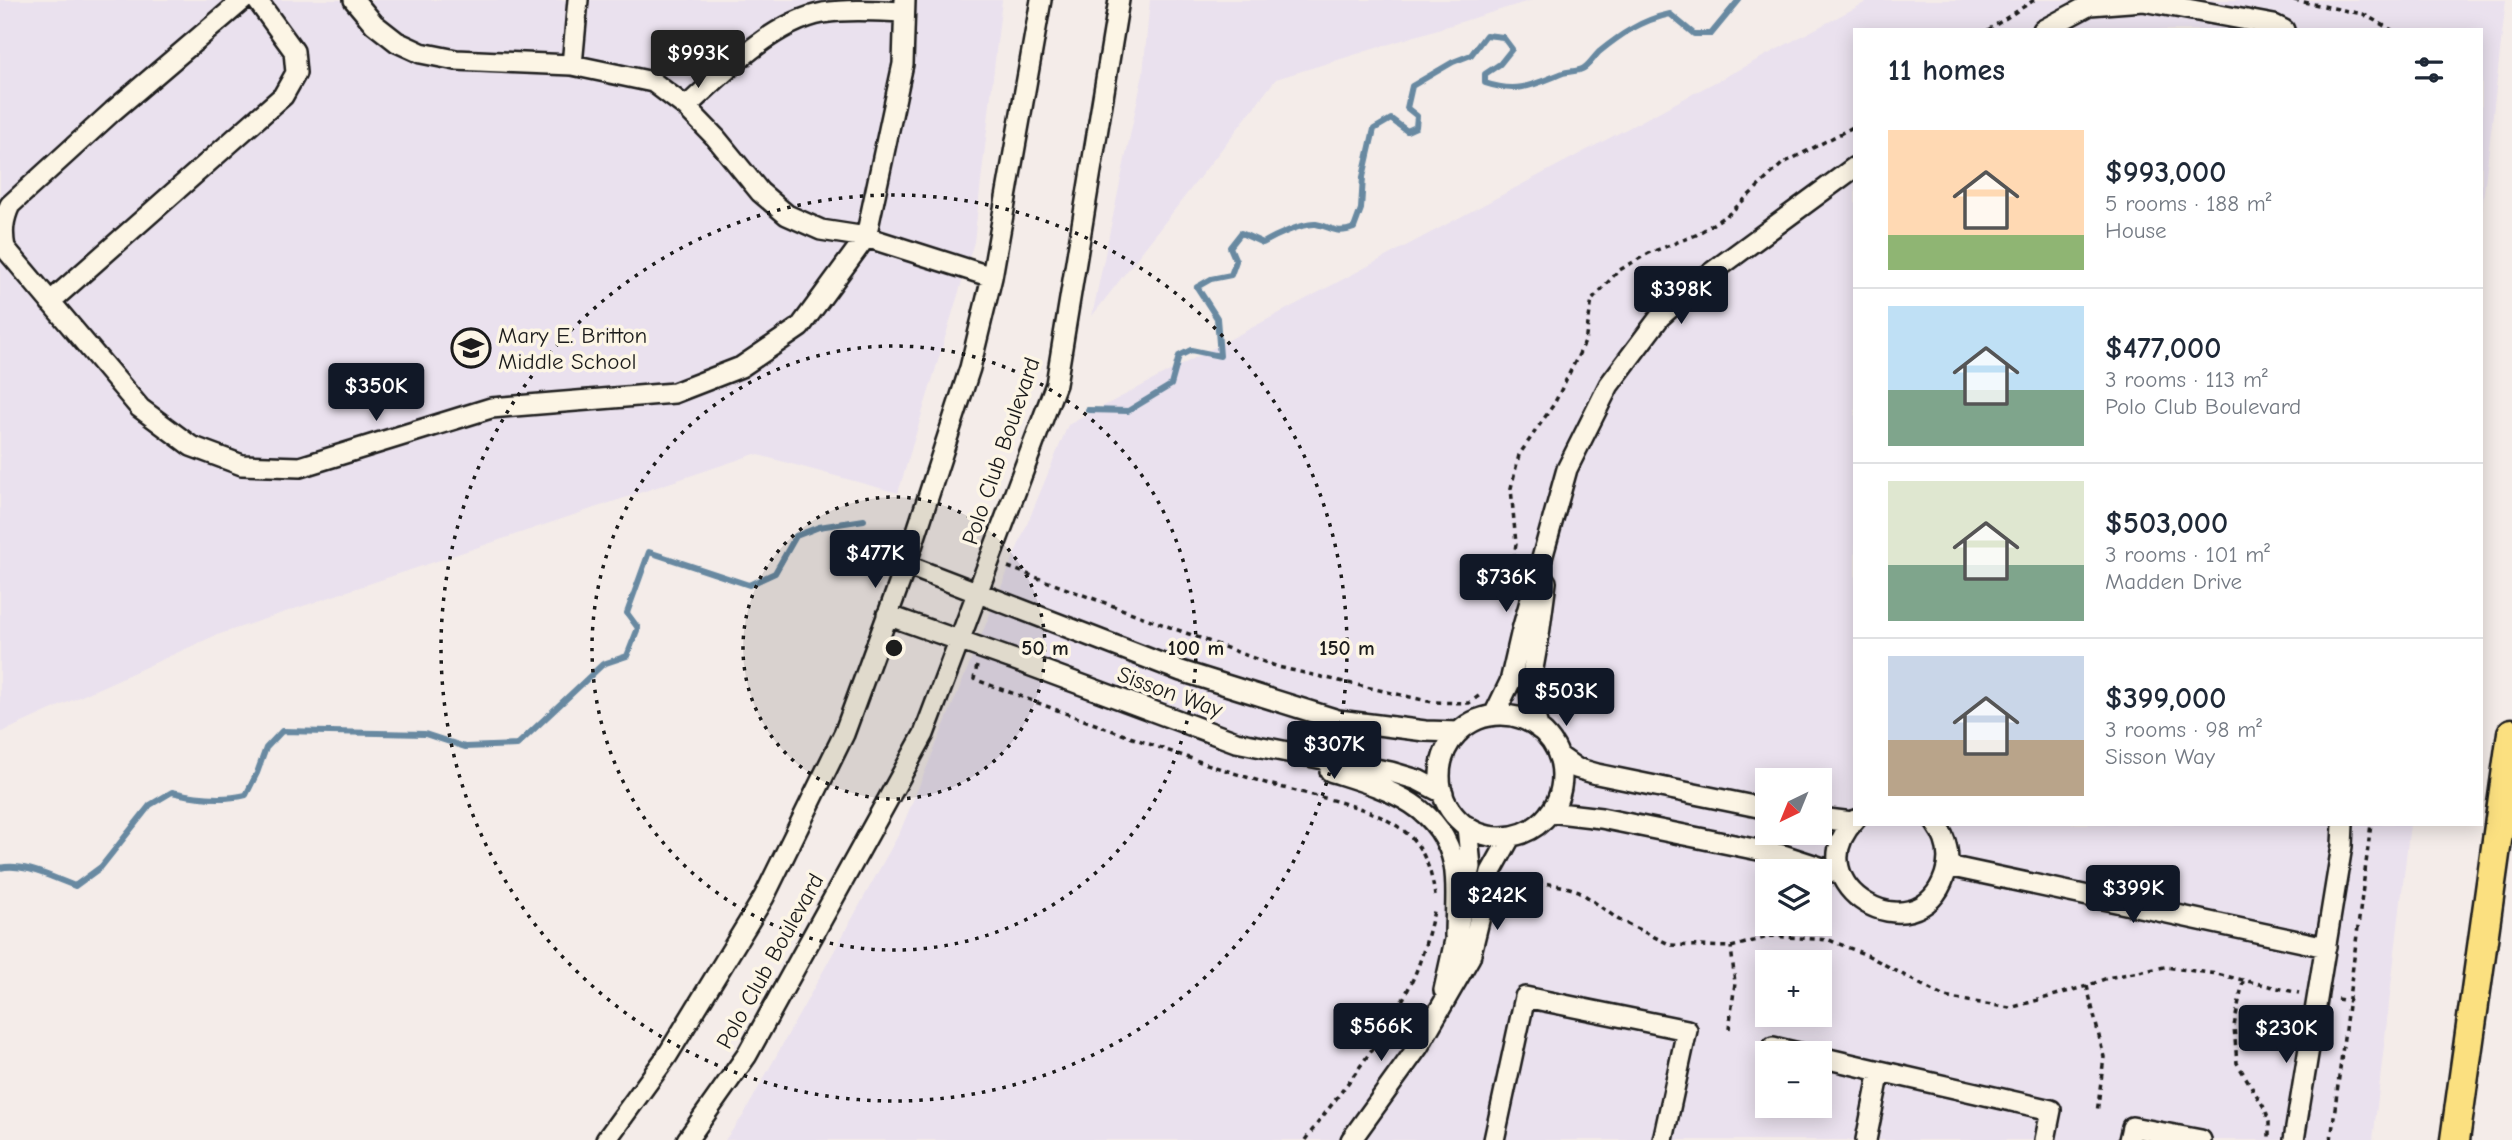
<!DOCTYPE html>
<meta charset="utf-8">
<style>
:root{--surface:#fff;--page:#f6f6f7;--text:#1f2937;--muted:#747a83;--line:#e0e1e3;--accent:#111827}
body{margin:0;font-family:"Comic Neue",sans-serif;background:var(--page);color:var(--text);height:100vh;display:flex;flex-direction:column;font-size:26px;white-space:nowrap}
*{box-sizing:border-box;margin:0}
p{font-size:23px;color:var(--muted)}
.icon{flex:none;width:38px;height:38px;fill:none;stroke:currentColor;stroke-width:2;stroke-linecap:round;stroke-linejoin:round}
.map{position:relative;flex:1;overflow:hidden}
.details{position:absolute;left:1853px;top:28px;width:630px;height:798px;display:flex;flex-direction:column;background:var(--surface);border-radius:0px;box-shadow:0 4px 18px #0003}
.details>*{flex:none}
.needle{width:46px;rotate:223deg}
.controls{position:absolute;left:1755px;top:768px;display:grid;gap:14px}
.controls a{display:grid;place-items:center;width:77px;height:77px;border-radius:0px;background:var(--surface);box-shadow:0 4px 18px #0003;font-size:35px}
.price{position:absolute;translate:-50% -60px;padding:0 16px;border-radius:7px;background:var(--accent);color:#fff;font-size:23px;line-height:46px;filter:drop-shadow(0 2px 4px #0008)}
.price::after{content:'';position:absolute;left:50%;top:42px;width:21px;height:16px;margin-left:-10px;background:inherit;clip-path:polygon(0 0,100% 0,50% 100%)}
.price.current{background:#222;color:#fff}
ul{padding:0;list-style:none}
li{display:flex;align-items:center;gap:21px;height:175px;padding:0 35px}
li+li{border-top:2px solid var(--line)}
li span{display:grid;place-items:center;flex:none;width:196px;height:140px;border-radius:0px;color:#555}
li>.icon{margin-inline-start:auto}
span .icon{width:84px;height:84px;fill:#fffc;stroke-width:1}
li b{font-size:30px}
h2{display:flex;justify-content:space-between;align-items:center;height:84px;padding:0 35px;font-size:30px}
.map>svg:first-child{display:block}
.built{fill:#eae1ee;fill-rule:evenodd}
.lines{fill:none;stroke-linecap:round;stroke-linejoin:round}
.stream{stroke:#6889a1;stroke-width:6}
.minor-casing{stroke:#1c1c1c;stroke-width:24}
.highway-casing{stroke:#1c1c1c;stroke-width:33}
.path{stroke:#1c1c1c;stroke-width:3.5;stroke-dasharray:5 5;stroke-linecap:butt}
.minor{stroke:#fcf5e5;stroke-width:19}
.highway{stroke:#fbe080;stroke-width:28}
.ring{fill:none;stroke:#1c1c1c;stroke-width:3.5;stroke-dasharray:3.5 7}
.labels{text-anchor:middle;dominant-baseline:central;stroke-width:7;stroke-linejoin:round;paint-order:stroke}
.poi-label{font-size:23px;fill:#1c1c1c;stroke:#fcf5e5;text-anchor:start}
.street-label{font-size:23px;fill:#1c1c1c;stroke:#fcf5e5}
.centre{fill:#1c1c1c;stroke:#fcf5e5;stroke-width:3.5}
.ring-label{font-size:21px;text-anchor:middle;font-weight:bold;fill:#1c1c1c;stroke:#fcf5e5;stroke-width:7;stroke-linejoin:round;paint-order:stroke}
</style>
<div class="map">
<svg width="2512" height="1140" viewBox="0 0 2512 1140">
<rect width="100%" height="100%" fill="#f4ece9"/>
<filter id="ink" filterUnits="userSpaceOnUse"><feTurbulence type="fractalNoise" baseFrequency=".0143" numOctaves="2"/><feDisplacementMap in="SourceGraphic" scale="14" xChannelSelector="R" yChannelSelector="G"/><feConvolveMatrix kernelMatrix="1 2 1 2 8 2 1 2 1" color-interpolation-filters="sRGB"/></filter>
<g filter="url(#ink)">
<path class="built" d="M0 0H1002L974 242 898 493 755 454 214 636 0 733Z
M1150 0H1532L1276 79 1092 316 1143 74Z
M1870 0H2506L2482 210V30H1855V824H2410L2373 1140H725L743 1116 900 832 1068 425ZM1768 780H1820V833H1768ZM1768 872H1820V924H1768ZM1768 962H1820V1015H1768ZM1768 1054H1820V1106H1768Z"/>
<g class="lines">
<path class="stream" d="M1088 410 1128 411 1171 385 1179 356 1191 350 1220 356 1217 318 1197 287 1211 279 1231 275 1236 261 1230 247 1241 233 1263 243C1275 236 1302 223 1316 224 1333 227 1335 235 1354 228L1361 209 1363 177 1374 129 1391 119 1407 131 1416 127 1417 116 1407 108 1412 86 1453 62 1471 55 1486 35 1503 37 1512 49 1500 64 1485 74V83C1518 94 1533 85 1563 73 1569 71 1578 72 1584 68 1590 64 1594 57 1599 52 1621 34 1642 20 1670 14L1694 34H1711L1739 0
M0 868C23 862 53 878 75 886L101 867 150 805 172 792C197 798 221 801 246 795L257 773 266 748 282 731 425 734 465 747 517 745 603 664 627 656 638 628 627 613 649 552 749 585 775 573 796 536 819 527 864 520"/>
<g class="minor-casing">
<path id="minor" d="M243 0 113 111 10 205C3 220 2 232 5 248L140 408 191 446 242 465 300 467 491 408 674 393 741 367 800 327 866 237 903 64 905 0
M354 0 374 24 397 42 421 53 456 60 572 65 653 82 686 107 716 138 760 192 787 215 821 230 866 237 992 277
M2043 30 2090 5 2143 1 2274 25 2284 30
M572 65 578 0
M686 107C723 73 773 22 823 13 850 9 877 11 904 12
M50 302 283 96 296 73 294 51 257 0
M906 565 1181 671 1338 720 1425 731 1459 732
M887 615 1015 660 1236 742 1391 772 1418 780 1443 793
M1494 715 1510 682 1522 630 1567 469 1609 385 1660 317 1700 281 1855 167
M1440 776a61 61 0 1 1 122 0a61 61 0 1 1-122 0Z
M1539 729 1531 705 1530 685 1539 635 1546 582
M1559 756 1576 768 1597 774 1768 809
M1330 771C1383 788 1441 802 1454 865 1458 887 1455 913 1455 936
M1550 812 1601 818 1783 855 1841 874
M1820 818 1852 822
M1855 820C1793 885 1917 958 1945 875 1951 857 1947 839 1936 824
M1948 866 2326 947
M1444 990 1471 867 1467 826
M1773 1047 1803 1054
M1820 1057 1880 1071 1866 1140
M1880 1071 2051 1110 2045 1140
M606 1140 667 1056 764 897 844 734 906 565 970 368 992 277 1041 0
M687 1140 747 1055 924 734 1056 384 1119 0
M1351 1140 1418 1047 1470 957 1491 872 1511 836
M1494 1140 1525 997 1687 1030 1663 1140
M2129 1140 2132 1127 2201 1140
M2294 1140 2342 846 2343 824"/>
</g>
<g class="highway-casing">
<path id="highway" d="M2455 1140 2512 733"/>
</g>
<path class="path" d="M2294 0 2363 14 2392 30
M1988 30 2034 0
M1008 567 1278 667 1432 702 1469 703 1480 695
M1506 608 1516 544 1511 488 1519 455 1554 404 1585 342 1592 300 1618 271 1649 253 1696 235 1730 213 1782 164 1855 126
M977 666 974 679C1069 714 1163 751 1259 781 1303 795 1369 803 1404 831 1424 846 1432 873 1435 896
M1508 876 1566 887 1579 891 1619 920 1671 945 1731 947 1772 936 1829 940 1867 955 1944 997 2010 1008 2087 986 2107 978 2165 967 2217 974 2299 993
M2243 981 2234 1026 2237 1063 2265 1109 2269 1122V1140
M2087 986 2104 1057 2097 1113
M2337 999 2349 1001
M1729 1029 1735 983 1731 947
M1305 1140C1342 1090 1387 1036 1413 979 1423 956 1429 932 1435 907
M2331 1140 2371 824"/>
<use href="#minor" class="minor"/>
<use href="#highway" class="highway"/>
</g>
</g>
<circle cx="894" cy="648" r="151" fill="#1c1c1c" fill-opacity=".12"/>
<g class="ring">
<circle cx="894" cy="648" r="151"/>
<circle cx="894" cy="648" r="302"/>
<circle cx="894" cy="648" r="453"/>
</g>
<defs>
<g id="school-ring" transform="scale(2.0125)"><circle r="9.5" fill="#fcf5e5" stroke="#1c1c1c" stroke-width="1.5"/><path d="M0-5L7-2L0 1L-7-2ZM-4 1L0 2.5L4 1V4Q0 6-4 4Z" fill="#1c1c1c"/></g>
</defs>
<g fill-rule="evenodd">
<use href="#school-ring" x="471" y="348"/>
</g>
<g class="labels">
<g class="poi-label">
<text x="498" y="335">Mary E. Britton<tspan x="498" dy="26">Middle School</tspan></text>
</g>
<g class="street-label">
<text transform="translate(1001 451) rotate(-71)">Polo Club Boulevard</text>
<text transform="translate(1170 692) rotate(20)">Sisson Way</text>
<text transform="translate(770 961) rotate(-61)">Polo Club Boulevard</text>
</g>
</g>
<circle cx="894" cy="648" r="10" class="centre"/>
<g class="ring-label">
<text x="1045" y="655">50 m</text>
<text x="1196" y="655">100 m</text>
<text x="1347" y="655">150 m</text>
</g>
</svg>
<div class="controls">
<a><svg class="needle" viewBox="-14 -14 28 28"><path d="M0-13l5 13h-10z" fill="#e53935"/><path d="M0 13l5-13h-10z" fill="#747a83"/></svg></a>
<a><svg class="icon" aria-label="layers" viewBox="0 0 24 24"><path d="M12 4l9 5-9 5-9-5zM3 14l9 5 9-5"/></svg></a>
<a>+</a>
<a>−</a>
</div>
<b class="price current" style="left:698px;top:90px">$993K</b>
<b class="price" style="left:1681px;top:326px">$398K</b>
<b class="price" style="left:376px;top:423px">$350K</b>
<b class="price" style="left:875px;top:590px">$477K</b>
<b class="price" style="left:1506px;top:614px">$736K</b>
<b class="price" style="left:1566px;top:728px">$503K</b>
<b class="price" style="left:1334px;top:781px">$307K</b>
<b class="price" style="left:2133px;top:925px">$399K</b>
<b class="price" style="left:1497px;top:932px">$242K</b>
<b class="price" style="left:1381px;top:1063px">$566K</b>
<b class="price" style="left:2286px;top:1065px">$230K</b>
<section class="details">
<h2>11 homes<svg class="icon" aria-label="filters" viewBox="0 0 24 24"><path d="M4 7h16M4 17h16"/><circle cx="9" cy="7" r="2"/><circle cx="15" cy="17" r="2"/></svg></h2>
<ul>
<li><span style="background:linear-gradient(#ffd9b3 75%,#8fb573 0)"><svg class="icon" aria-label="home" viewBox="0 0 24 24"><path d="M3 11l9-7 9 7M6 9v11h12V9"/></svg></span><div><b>$993,000</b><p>5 rooms · 188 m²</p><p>House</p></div></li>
<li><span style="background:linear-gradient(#bfe0f5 60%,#7fa58c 0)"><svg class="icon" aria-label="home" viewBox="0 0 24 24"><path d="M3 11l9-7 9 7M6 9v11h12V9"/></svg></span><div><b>$477,000</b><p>3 rooms · 113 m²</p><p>Polo Club Boulevard</p></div></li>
<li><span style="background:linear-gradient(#dfe7d0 60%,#7fa58c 0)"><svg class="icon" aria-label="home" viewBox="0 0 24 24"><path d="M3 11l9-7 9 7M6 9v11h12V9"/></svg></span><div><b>$503,000</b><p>3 rooms · 101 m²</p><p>Madden Drive</p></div></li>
<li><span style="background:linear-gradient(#c9d6e8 60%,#b9a48a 0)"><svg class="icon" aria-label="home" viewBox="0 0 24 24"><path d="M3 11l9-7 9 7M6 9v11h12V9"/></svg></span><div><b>$399,000</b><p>3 rooms · 98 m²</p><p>Sisson Way</p></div></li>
</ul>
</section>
</div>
